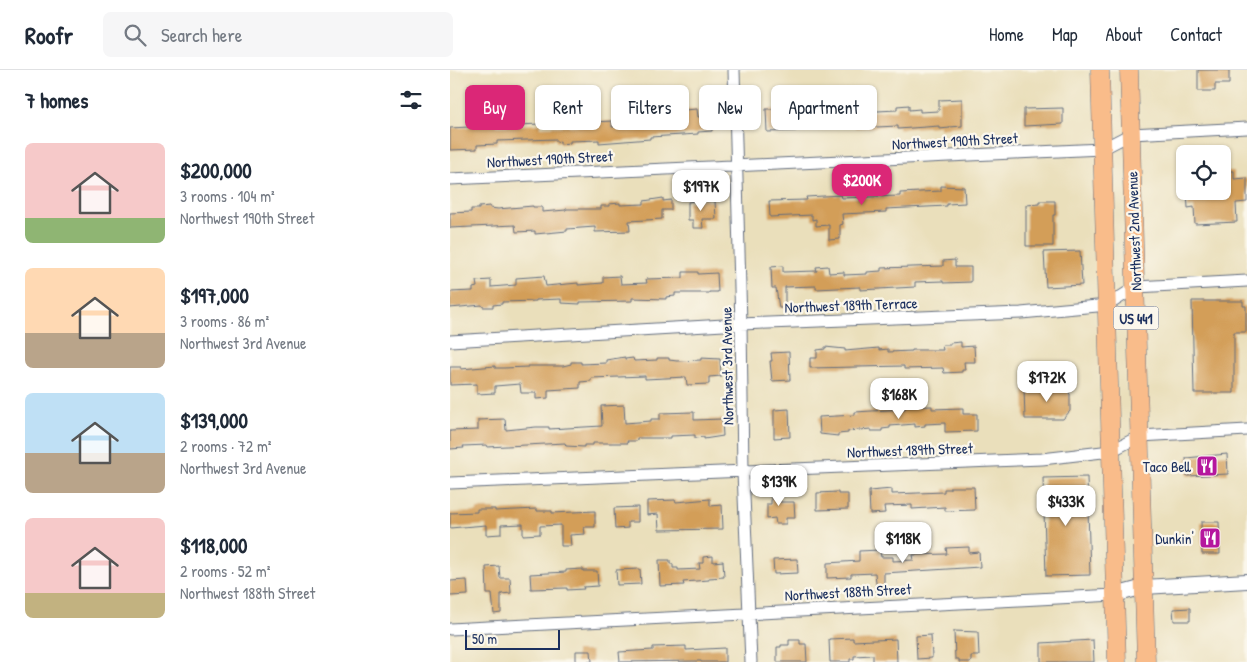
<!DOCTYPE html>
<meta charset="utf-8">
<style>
:root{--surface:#fff;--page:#f6f6f7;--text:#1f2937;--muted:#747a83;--line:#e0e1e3;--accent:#db2777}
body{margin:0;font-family:"Patrick Hand",sans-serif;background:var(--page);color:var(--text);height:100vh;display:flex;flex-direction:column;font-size:19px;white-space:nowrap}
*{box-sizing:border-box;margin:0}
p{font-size:16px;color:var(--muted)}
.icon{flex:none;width:28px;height:28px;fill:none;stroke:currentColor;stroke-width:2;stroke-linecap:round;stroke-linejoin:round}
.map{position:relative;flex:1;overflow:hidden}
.drawer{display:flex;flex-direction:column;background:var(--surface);width:450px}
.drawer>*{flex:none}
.banner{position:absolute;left:15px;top:15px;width:475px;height:45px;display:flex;gap:10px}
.buttons{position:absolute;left:726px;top:75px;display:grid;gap:10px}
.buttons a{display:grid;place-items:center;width:55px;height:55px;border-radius:8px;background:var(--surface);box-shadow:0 1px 4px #0004;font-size:25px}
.scale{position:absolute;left:15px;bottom:12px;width:95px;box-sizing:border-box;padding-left:5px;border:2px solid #1b2f5e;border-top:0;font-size:14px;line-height:18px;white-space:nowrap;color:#1b2f5e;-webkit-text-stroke:4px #fbf7ec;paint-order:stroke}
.price{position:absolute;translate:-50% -42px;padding:0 11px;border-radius:10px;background:#fff;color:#222;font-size:16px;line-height:32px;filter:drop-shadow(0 1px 2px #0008)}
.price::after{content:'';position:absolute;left:50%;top:30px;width:15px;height:11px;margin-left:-8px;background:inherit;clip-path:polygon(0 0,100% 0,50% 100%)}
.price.selected{background:var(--accent);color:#fff}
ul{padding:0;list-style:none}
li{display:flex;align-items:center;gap:15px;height:125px;padding:0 25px}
li span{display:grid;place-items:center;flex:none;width:140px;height:100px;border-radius:8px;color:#555}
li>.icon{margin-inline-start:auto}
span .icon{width:60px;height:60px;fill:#fffc;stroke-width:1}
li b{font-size:21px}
h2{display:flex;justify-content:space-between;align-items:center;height:60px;padding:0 25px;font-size:21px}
.pill{padding:0 18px;border-radius:8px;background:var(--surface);box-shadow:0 1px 4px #0004;font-size:18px;line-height:45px}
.pill.selected{background:var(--accent);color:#fff}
header{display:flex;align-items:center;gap:30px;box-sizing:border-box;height:70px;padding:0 25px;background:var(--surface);border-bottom:1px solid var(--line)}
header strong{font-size:24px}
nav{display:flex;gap:28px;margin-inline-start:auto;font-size:18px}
.search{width:350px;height:45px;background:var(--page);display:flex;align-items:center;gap:12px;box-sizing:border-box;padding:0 18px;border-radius:8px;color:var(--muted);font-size:19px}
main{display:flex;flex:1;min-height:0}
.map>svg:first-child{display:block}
.building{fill:#d39e58}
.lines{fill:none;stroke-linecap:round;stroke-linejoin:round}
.minor-casing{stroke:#636d7f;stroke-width:13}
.tertiary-casing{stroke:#636d7f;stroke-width:16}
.primary-casing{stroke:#636d7f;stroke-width:19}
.minor{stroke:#fff;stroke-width:11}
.tertiary{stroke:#fff;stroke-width:14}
.primary{stroke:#f9bc8a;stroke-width:18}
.labels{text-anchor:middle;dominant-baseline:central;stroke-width:4.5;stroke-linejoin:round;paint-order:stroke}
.shield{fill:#fbf7ec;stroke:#5e6b89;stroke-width:1}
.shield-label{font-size:14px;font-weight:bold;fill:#1b2f5e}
.street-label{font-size:15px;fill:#1b2f5e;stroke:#fbf7ec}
.poi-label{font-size:15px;fill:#1b2f5e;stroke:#fbf7ec;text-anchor:end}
</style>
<header>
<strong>Roofr</strong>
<div class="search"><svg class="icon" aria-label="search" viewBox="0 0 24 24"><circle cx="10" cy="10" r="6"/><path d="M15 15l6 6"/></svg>Search here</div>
<nav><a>Home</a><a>Map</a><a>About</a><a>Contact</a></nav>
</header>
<main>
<section class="drawer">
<h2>7 homes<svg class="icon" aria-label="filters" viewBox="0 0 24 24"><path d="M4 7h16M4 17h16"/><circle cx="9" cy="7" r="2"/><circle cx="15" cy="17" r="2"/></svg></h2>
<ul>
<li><span style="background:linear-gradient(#f6c9c9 75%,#8fb573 0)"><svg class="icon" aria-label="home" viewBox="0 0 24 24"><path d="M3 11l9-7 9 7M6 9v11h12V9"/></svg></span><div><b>$200,000</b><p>3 rooms · 104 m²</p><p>Northwest 190th Street</p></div></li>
<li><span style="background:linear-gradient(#ffd9b3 65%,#b9a48a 0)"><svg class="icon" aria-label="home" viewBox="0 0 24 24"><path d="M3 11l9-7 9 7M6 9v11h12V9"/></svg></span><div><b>$197,000</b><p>3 rooms · 86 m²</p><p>Northwest 3rd Avenue</p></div></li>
<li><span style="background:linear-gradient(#bfe0f5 60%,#b9a48a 0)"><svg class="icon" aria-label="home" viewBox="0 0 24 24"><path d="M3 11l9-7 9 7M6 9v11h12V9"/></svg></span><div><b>$139,000</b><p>2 rooms · 72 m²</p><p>Northwest 3rd Avenue</p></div></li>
<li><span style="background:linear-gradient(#f6c9c9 75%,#c2b280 0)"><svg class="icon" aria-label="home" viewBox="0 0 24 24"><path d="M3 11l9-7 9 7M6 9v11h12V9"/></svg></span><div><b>$118,000</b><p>2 rooms · 52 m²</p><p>Northwest 188th Street</p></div></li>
</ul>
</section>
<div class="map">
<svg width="797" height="592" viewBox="0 0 797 592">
<rect width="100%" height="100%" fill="#fbf7ec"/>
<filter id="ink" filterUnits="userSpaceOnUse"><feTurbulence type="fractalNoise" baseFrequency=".02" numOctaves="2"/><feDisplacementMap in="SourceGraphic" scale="10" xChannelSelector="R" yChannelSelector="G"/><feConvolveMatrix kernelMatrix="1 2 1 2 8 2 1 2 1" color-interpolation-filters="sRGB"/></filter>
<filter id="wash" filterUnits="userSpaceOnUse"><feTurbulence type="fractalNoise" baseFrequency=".0096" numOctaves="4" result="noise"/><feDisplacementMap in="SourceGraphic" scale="20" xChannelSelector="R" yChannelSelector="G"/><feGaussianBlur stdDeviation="1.12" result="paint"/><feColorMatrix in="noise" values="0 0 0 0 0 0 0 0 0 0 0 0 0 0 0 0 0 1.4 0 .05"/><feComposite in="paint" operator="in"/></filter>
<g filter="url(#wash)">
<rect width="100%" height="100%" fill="#eadfbb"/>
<g id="blocks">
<path class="building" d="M748 0H779V14H765V21H748Z
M512 29V56L500 57V58L489 59V56L448 59V56L405 58V55L375 56V58L365 59V57L345 58 346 61 317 62 316 39H330V46L354 45V42H357L356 31 374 30V41L389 40V43L447 40V36L459 35V40L470 39V42L489 41V30Z
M45 32 47 56 90 54V57L143 55V52L162 51V57L192 55 191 46 203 45 204 52 234 50V40L247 39 248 47 262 46V61L248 62V64L200 67V69L149 73V70L120 71V73L110 74V71L106 72V69L47 71V74L27 75V79L0 80V58L19 57 18 53H29L28 33Z
M613 38V54L574 56V39Z
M772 101H784V109L797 108V132L786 133 787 152 745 154 744 137 738 138 737 121H772Z
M491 116 514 117 515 133 497 134V136L436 139V142L392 144 393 154 390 155V169L379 170V155L366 156V149L362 150V145L320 147 319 131 357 130 356 127 391 125 392 128 450 126V123L491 121Z
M213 128V131L221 130V140H212V149L179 151 180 161 145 162V157L117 159V161L85 164V161L66 162 65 155 0 158V143L21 142V139H29V137L40 136V138L48 139 83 136V137H92V142L116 140V139H151V136H159V134L170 133V135L194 134V131Z
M256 129V131H265L266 149H252L253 158H243V150H238V132Z
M589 131H605V145H603V176H576V135L589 134Z
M630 181 632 215 596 217 594 182Z
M505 190V197H521V212L493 213V211L465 212V217L410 220V217L366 219V216L335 217V238H329L326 218H322L321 197 333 196V202L367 201 366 197 378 196 379 203 394 202V205L417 204V202L431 201V198L493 196V191Z
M233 202H248V204L267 203 268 222H259V223H225V226L216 227V229L182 228V231L130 232V234L111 233V229L86 230V231L52 232V234L43 235V237H33L32 235 0 238V222L23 221V218L27 217 26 211 41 210V217L66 215V208L94 206 96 216 128 213V215L153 213V207L170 206 171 214 197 213 196 209 233 208Z
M742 231H793V236H796V262H784V323H744Z
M511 272V277L524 276 525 292H514L515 300H512V302L494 303 493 298 454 299V296L360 298V288H367V280L375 279V277L395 279V281L429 278V280L438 279V282L462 281V280H493L492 275H500V273Z
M339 282 340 310 322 311 320 291H322L321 283Z
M175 287V289L183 288 184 291 207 290V288H219V290L227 291 251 290V288L270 289 271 306 259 307V314L237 315 236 307 195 309V306L141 308V311L130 312V318L98 320V328L86 329V323H71L70 314 45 316V323L27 324V314L0 315V297H11V299L45 296V298H54L78 297V296H113L121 294V292H131V294L156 293V290Z
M574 318H614L620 324V341L613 349H575Z
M174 335 175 353 201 351V349H210V343L244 342V350L272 349 273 366 254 369V367L245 368V365L221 366V368H187V371H177L178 373H143V375H134V377L116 376 115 373 37 377V375L13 376 14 378 0 379V361L28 360V350L55 349 56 360 86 357H99V359L152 356 151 336Z
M482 336V339L513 338V344H527V361L495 362V353L475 354V356L465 357V354L440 356V358L432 359V361H421V359L398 361V363L388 364V366L370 364 369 347 405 345V342L455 339V337Z
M339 339 340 367 324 368V340Z
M777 384 778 404 737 406 736 388Z
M637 407 640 505 596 506 593 408Z
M321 413H328L330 432H344L345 448H336V454H326L325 448 317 449V434H321Z
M500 417H524L525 440 495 441V437L462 439V435L434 436 435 443 420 444 419 421 442 419V424L494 422V419H500Z
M388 422V424H398V439L367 440V423Z
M260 429V436L272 435 273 459 209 460 208 444 197 445V431L225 430 226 432Z
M188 437V452H178V458L165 459 164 438Z
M27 439H45V441L87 439V441H102V443L145 441V457H134L135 464 120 465 121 476H111V455L90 456V464L73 465V454L51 455V464L36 465V455L0 458V443L27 442Z
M751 452H769L770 484H752Z
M519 477V483L529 482 530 497 434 503V523H427L425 503 401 504V507L377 508V493L409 491V481L430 480 431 487H443V491L464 490 463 485 497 484 496 478Z
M263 486V492L273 491 274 507 259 508V510L233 512 234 515 210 516 209 490H220V494H223V498H228V500L250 499 249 493H253V487Z
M347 489 348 503 324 504 323 490Z
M49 496 50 508H60L61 523 51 524V543L44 544 42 524H37L36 497Z
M133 499V501H147L148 516 133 517 134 519 117 520V518L81 519 80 504 116 502V500Z
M190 499 191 514 167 515 166 500Z
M17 510 18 525 0 526V511Z
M740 538V551H724L723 539Z
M504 561 528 562 529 586H521V592H509V589H505Z
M481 565 482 588 467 589 466 566Z
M403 568V571L446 569 447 592H423V585L404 586V589H400V592H380L379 569Z
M339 570H350V574H356L357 592H327V577H331V575H339Z
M643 570 644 592H591V573Z
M236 576V580L275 578V592H251V591L170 592 169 582 203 580V577Z
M126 581H141L142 592H126Z"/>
</g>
</g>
<g filter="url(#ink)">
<use href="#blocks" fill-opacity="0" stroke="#636d7f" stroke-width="1"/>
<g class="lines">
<g class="minor-casing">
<path id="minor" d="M284 0 291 254 293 402 301 592
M0 109 652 79 681 64 797 58
M0 271 291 254 571 243 658 235 686 217 797 211
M0 413 592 389 661 381 690 366 797 360
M0 559 665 525"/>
</g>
<g class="tertiary-casing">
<path id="tertiary" d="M665 525 694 517 797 511"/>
</g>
<g class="primary-casing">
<path id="primary" d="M650 0 667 592
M679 0 696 592"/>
</g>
<use href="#minor" class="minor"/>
<use href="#tertiary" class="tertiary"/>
<use href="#primary" class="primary"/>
</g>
</g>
<defs>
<g id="restaurant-square" transform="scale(1.125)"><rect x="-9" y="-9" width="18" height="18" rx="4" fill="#b5179e" stroke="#fbf7ec"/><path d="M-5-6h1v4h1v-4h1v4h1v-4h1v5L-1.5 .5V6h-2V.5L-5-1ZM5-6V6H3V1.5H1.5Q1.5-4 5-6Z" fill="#fff"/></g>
</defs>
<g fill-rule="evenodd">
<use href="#restaurant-square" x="757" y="396"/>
<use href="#restaurant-square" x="760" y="468"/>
</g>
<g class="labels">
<rect class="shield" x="663.5" y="236.5" width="45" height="23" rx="4"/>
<g class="shield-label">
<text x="686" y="248">US 441</text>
</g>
<g class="street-label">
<text transform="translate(505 71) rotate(-3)">Northwest 190th Street</text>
<text transform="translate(100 89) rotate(-3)">Northwest 190th Street</text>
<text transform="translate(684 161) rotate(-92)">Northwest 2nd Avenue</text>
<text transform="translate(401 235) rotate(-2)">Northwest 189th Terrace</text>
<text transform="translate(277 296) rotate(-91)">Northwest 3rd Avenue</text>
<text transform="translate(460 380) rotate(-2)">Northwest 189th Street</text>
<text transform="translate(398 522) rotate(-3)">Northwest 188th Street</text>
</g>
<g class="poi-label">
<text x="741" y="396">Taco Bell</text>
<text x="744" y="468">Dunkin'</text>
</g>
</g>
</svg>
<div class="buttons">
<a><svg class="icon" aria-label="locate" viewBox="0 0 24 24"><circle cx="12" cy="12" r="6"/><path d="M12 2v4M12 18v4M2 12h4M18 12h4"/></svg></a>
</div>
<div class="scale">50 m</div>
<b class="price selected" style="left:412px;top:136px">$200K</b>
<b class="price" style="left:251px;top:142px">$197K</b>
<b class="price" style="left:597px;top:333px">$172K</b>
<b class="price" style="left:449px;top:350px">$168K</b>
<b class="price" style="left:329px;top:437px">$139K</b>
<b class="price" style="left:616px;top:457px">$433K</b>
<b class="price" style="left:453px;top:494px">$118K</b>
<div class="banner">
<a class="pill selected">Buy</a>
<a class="pill">Rent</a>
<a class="pill">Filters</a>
<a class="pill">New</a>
<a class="pill">Apartment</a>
</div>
</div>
</main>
